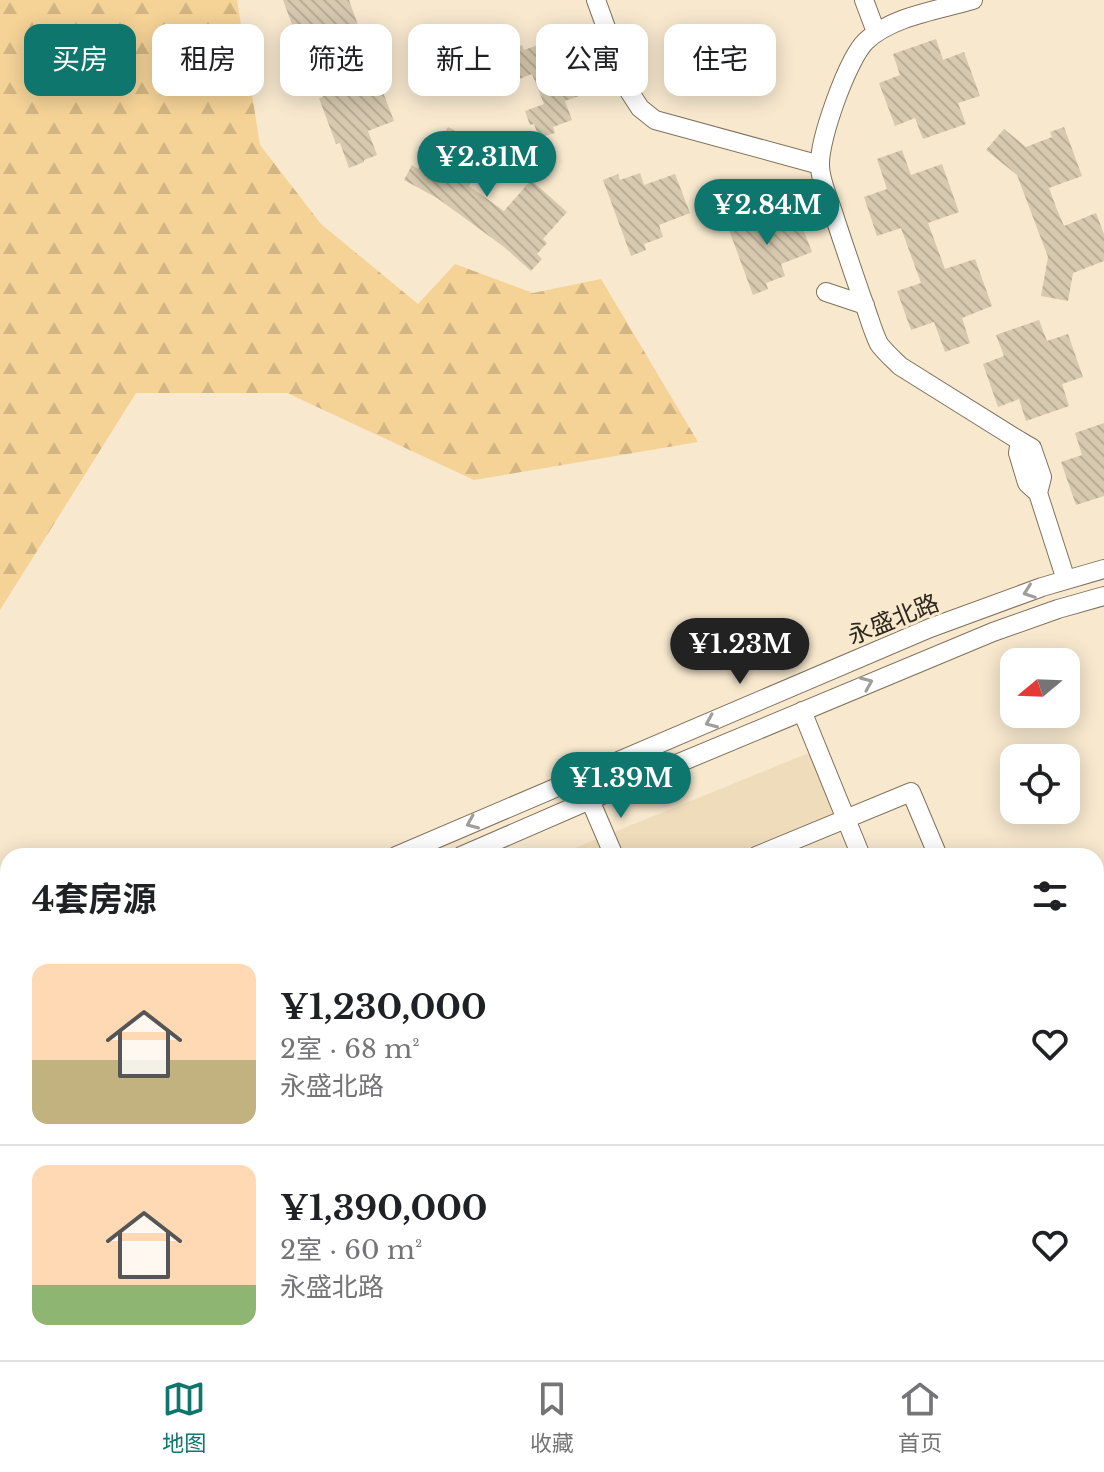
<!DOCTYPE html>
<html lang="zh">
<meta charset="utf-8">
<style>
:root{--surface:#fff;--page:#f2f2f2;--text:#202124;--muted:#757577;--line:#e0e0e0;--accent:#0f766e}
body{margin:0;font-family:"Libre Baskerville","Noto Sans SC",serif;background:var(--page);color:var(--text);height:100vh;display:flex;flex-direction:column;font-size:30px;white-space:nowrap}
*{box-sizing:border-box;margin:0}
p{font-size:26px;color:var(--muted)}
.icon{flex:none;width:44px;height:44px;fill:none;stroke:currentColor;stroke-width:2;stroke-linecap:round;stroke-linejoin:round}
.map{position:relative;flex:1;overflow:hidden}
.sheet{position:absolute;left:0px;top:848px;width:1104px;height:512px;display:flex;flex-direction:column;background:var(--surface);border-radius:24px 24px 0 0;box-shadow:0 4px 20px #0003}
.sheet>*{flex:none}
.hud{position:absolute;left:24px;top:24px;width:1056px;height:72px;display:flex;gap:16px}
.needle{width:52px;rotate:251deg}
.controls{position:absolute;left:1000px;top:648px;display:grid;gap:16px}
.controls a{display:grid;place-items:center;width:80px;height:80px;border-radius:16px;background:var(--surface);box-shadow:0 4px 20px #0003;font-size:40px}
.price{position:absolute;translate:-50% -68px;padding:0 18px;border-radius:28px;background:var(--accent);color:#fff;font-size:26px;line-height:52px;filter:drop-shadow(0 2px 4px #0008)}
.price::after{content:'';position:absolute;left:50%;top:48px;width:24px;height:18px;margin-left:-12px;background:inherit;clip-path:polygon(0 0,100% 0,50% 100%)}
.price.current{background:#222;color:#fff}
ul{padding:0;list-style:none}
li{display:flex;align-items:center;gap:24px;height:200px;padding:0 32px}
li+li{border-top:2px solid var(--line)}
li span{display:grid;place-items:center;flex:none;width:224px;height:160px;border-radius:16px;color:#555}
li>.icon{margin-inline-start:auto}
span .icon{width:96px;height:96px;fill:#fffc;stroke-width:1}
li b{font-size:34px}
h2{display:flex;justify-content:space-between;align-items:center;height:96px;padding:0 32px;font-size:34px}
.chip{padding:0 28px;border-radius:16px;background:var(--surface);box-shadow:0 4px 20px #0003;font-size:28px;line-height:72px}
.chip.current{background:var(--accent);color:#fff}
.tab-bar{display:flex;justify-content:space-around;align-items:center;height:112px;border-top:2px solid var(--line);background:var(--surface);font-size:22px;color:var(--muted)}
.tab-bar a{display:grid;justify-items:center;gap:4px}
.tab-bar .current{color:var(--accent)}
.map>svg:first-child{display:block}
.built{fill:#efdcbb}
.forest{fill:url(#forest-firs)}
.building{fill:url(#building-back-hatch)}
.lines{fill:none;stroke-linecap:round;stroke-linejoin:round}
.service-casing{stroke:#7f725a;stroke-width:11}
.minor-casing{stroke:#7f725a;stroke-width:20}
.service{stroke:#fff;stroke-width:9}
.minor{stroke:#fff;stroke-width:18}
.oneway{stroke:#a09e99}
.labels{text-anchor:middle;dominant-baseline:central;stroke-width:6;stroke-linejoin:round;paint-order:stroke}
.street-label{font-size:24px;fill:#2d271d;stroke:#f7e8ce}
</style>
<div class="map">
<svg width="1104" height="1360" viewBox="0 0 1104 1360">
<defs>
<pattern id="forest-firs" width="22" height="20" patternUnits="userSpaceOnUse" patternTransform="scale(2)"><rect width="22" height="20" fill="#f5d397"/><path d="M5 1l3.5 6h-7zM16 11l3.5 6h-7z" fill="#d2b582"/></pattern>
<pattern id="building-back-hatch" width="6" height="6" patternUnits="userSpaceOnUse" patternTransform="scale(2)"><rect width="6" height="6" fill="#d7c9af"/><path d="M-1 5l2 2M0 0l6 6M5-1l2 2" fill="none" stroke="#b9ad96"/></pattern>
</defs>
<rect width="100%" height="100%" fill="#f7e8ce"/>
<path class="built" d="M826 746 851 806 728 856H555Z"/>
<path class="forest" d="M0 0H237L260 145 321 224 418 304 455 264 533 293 601 279 698 442 474 480 287 393H136L0 610Z"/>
<path class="building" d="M283 0H349L358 25 333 35 352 88 378 79 394 121 368 131 377 155 364 160V162L349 168 340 143 336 144 319 98 323 97 310 61 305 47 301 49Z
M936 39 943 60 964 52 980 96 958 103 966 124 923 139 915 118 895 126 879 83 900 75 893 54Z
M544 43 551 62 582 51 596 90 565 101 572 120 553 127 555 133 539 138 534 124 530 125 525 111 544 104 532 74 514 81 509 67 513 66 507 51 522 45 524 50Z
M448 127 489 150 469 186 504 211 531 180 567 212 543 239 547 243 537 254 542 259 531 271 504 247 470 222 437 198 404 180 412 165 418 169 426 155 430 158Z
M1064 127 1082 176 1049 188 1056 207 1064 226 1096 213 1104 234V261L1073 273 1068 301 1041 296 1048 257 1017 175 986 150 1004 129 1026 147 1052 137 1050 132Z
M902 150 911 175 942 164 959 212 928 223 945 269 975 259 992 306 962 318 970 343 945 352 934 322 911 330 897 291 921 283 901 228 877 236 864 197 887 189 877 159Z
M640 173 644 185 675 174 690 213 659 225 663 237 644 244 646 250 631 256 603 180 618 174 620 180Z
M762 212 766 224 797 213 812 252 781 264 785 276 766 283 768 289 753 295 725 219 740 213 743 220Z
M1039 320 1047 341 1068 334 1083 377 1062 384 1069 406 1026 421 1019 399 998 407 983 364 1004 356 996 335Z
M1104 423V496L1076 505 1061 462 1082 455 1075 433Z"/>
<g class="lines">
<g class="service-casing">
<path id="service" d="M0 942 8 961"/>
</g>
<g class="minor-casing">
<path id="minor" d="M596 0 629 91 640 108 655 120 820 165
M864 0 876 32
M973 0C940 10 892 16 866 41 848 58 819 139 820 165 820 180 828 197 833 212 842 240 852 269 862 298 868 313 872 330 879 344 885 352 893 359 900 366L1020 441 1032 448 1042 477 1038 493 1027 483 1018 453 1020 441
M826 292 865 305
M1038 493 1066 580
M802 711 861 856
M590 800 614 856
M396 856 930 628 1042 587 1104 569
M461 856 590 800 993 632 1058 609 1104 596
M756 856 911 792 938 856
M0 999 8 997
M0 1025 8 1022"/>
</g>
<use href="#service" class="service"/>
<use href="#minor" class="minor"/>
</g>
<defs><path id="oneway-chevron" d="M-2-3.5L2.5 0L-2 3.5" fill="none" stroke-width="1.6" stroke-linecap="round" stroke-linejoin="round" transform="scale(2)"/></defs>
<g class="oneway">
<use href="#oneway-chevron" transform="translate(1029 592) rotate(160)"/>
<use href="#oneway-chevron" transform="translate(867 683) rotate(-23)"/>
<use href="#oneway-chevron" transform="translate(711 722) rotate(157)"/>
<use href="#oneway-chevron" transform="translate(472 823) rotate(157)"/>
</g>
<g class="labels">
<g class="street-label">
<text transform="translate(893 619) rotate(-22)">永盛北路</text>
</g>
</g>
</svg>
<div class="controls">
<a><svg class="needle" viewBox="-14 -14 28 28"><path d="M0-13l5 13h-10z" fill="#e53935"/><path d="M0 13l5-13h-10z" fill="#757577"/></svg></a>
<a><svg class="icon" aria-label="locate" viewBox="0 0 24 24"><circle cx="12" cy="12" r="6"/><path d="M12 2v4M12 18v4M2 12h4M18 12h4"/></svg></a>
</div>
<b class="price" style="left:487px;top:199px">¥2.31M</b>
<b class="price" style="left:767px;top:247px">¥2.84M</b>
<b class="price current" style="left:740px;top:686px">¥1.23M</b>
<b class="price" style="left:621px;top:820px">¥1.39M</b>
<div class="hud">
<a class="chip current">买房</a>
<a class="chip">租房</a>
<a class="chip">筛选</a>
<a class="chip">新上</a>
<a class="chip">公寓</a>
<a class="chip">住宅</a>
</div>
<section class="sheet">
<h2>4套房源<svg class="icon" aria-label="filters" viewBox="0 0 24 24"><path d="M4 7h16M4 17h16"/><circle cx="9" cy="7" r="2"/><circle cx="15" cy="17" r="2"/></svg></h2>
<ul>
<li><span style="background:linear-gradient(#ffd9b3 60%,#c2b280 0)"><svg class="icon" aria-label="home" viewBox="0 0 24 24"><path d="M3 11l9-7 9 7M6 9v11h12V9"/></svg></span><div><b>¥1,230,000</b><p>2室 · 68 m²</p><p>永盛北路</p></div><svg class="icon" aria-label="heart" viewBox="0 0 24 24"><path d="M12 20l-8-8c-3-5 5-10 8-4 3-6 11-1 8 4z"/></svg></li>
<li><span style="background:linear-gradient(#ffd9b3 75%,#8fb573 0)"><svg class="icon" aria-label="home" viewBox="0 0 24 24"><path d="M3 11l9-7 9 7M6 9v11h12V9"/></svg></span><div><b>¥1,390,000</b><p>2室 · 60 m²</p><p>永盛北路</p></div><svg class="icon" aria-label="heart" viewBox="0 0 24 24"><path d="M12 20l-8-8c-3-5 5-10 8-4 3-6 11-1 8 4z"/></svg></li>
</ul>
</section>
</div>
<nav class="tab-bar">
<a class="current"><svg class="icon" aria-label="map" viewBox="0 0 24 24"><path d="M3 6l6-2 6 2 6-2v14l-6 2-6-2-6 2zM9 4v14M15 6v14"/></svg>地图</a>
<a><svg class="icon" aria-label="saved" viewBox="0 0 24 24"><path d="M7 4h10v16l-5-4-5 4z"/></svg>收藏</a>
<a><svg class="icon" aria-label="home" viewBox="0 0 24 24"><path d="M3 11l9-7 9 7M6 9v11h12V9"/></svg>首页</a>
</nav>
